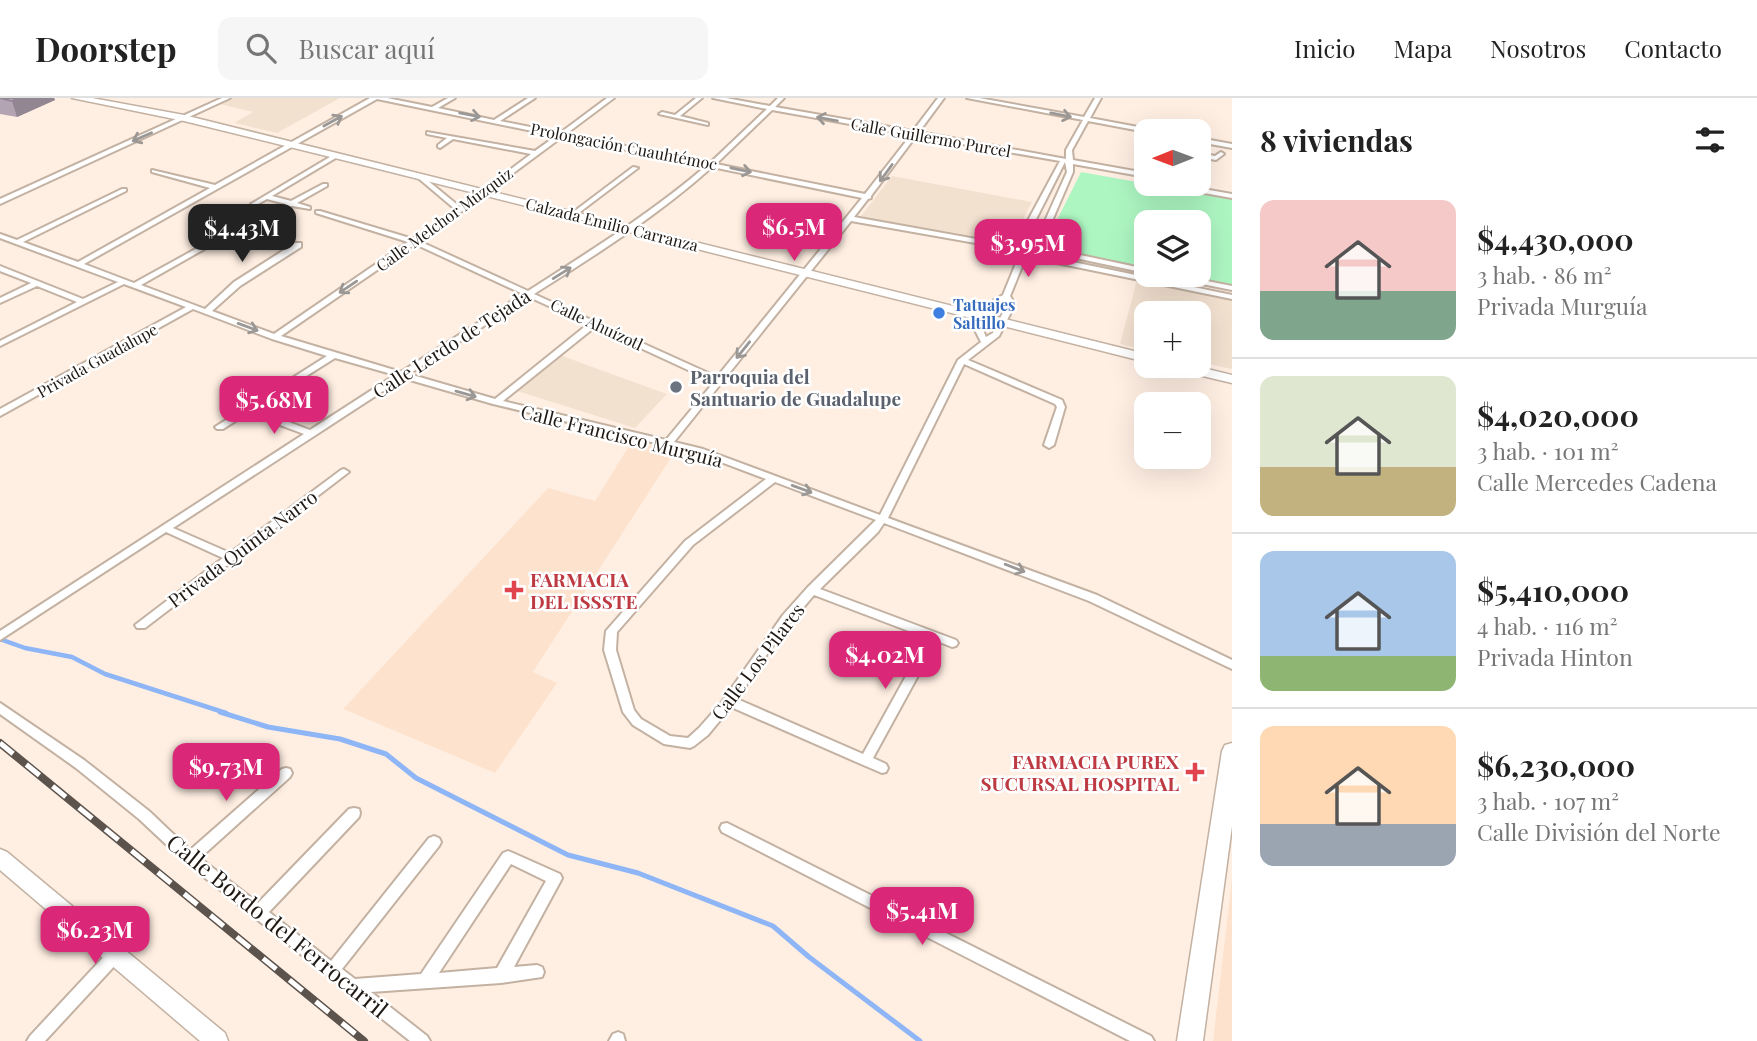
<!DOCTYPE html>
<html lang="es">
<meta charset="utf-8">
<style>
:root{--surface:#fff;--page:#f6f6f6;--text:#222;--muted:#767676;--line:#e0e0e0;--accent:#db2777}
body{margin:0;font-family:"Playfair Display",serif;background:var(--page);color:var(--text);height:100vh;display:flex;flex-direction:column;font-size:26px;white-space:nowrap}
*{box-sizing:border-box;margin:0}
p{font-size:23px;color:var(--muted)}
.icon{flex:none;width:38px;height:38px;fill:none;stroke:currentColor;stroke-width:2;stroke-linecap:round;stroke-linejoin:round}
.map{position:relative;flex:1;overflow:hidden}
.side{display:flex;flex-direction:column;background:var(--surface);width:525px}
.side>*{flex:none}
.needle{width:46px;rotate:269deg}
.controls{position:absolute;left:1134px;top:21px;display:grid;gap:14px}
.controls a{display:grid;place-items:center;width:77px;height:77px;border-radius:14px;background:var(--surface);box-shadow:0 7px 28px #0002;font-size:35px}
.price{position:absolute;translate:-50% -60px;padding:0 16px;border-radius:14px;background:var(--accent);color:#fff;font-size:23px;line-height:46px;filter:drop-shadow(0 2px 4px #0008)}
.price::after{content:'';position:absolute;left:50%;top:42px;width:21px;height:16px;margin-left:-10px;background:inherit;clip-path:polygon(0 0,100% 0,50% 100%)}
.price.on{background:#222;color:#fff}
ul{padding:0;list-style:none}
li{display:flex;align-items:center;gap:21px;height:175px;padding:0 28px}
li+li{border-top:2px solid var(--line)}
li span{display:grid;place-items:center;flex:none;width:196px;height:140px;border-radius:14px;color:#555}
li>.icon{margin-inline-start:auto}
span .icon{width:84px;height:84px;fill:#fffc;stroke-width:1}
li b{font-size:30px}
h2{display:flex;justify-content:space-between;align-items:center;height:84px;padding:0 28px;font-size:30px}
header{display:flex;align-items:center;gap:42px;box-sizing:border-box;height:98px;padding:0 35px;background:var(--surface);border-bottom:2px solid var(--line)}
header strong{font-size:33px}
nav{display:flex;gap:38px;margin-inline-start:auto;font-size:24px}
.search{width:490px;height:63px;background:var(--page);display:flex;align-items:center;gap:18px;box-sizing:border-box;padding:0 24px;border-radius:14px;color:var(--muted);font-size:26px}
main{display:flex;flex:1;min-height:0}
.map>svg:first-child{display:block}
.built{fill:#fde3ce}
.education{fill:#f3e1d0}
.green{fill:#adf6c2}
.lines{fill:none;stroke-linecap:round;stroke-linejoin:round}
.stream-far1{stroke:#8eb5f6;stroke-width:4.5}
.stream{stroke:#8eb5f6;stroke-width:5}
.street-casing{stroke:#c3b1a2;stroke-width:4}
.secondary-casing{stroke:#c3b1a2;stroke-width:3}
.primary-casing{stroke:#c3b1a2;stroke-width:3}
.street{fill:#fff;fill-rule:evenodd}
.secondary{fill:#fff;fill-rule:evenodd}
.primary{fill:#fff;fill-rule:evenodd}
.rail-casing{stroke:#5c534c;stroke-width:8}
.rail{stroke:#fff;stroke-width:5;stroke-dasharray:17;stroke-linecap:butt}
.wall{fill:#b3a4b3}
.shaded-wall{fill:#928692}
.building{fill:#d0bfd0;stroke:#928692;stroke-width:2}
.oneway{stroke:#9a9795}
.shop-dot{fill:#3f7fe0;stroke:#fff;stroke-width:2.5}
.worship-dot{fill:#6b7280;stroke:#fff;stroke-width:2.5}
.health-dot{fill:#e0444e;stroke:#fff;stroke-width:2.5}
.labels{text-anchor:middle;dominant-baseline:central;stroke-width:5;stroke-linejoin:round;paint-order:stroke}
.far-street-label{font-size:16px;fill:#1f1813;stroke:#fff}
.far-shop-label{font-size:16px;font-weight:bold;fill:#366cbe;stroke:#fff;text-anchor:start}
.street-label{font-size:19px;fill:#1f1813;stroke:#fff}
.worship-label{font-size:19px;font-weight:bold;fill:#5b616d;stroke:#fff;text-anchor:start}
.health-label{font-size:19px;font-weight:bold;fill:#be3a42;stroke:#fff;text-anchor:start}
.near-street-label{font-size:23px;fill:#1f1813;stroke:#fff}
</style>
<header>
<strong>Doorstep</strong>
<div class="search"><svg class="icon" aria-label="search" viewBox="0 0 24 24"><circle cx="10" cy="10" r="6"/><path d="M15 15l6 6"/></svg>Buscar aquí</div>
<nav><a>Inicio</a><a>Mapa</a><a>Nosotros</a><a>Contacto</a></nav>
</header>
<main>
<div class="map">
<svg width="1232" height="943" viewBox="0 0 1232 943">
<rect width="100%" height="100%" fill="#ffefe3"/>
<path class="built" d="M632 343 676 352 533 574 557 585 495 675 343 611 548 390 595 403Z
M1232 781V943H1213Z"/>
<path class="education" d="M234 0H340L277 35 234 25 253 14 220 6Z
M892 78 1032 104 1009 148 861 118Z
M1137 182 1232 201V271L1199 264V215H1146V252L1120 246Z
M560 257 606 274 667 296 635 330 517 293Z"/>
<path class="green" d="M1081 74 1232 101V188L1175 177H1199V124H1146V171L1043 150Z"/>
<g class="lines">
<path class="stream-far1" d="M0 541 25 550 72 559 105 576 226 615"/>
<path class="stream" d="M220 614 268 629 340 641 386 656 416 680 568 757 638 775 773 828 809 859 920 943"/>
<g class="street-casing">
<path id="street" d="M222 0H230L0 106V101Z
M370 0H387L432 9 448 0H455L438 10 494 22 528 0H535L500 23 560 35 607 0H614L566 36 710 65 767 11 713 0H726L770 8 778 0H784L775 9 913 33 938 0H944L919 34 1066 61V52L1083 22 967 0H979L1084 19 1095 0H1101L1090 20 1154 32 1155 33 1146 34 1088 23 1072 52 1073 62 1146 75V79L1073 66V74L1043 144 1034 150 1052 151 1146 171V175L1052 155H1037L1049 159 1232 197V201L1047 163 1031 158 1032 154H1028L1010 198 1015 206 999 238 968 262 1062 302 1065 309 1054 347 1049 350 1044 347 1057 309 1055 306 964 266 888 420 1097 497 1232 562V571L1089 503 884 425 878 434 820 491 956 542 958 545 956 548 952 549 937 543 873 660 886 666 888 670 886 674 882 675 861 666 731 609 708 637 694 648 690 650 664 646 633 627 623 614 604 552 606 533 685 443 766 381 697 355 493 306 403 280 173 430 230 455 341 372 344 371 349 374 145 530H137L135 527 223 460 166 434 0 542V533L304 336 248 315 223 331H217L215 329 327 258 272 241 193 211 0 318V311L186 209 124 186 0 248V243L77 204 37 188 0 205V200L31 185 0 173V168L83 201 118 184 0 140V136L17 142 122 91H126V93L23 144 78 164 210 90 152 74V72L215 87ZM377 1 556 38 535 53 427 34V36L447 40 438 47V49L440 50 453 41 531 56 460 109 421 77H417V79L456 112 413 141 320 113H316V115L408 144 274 236 212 213 240 188 301 149V145H295L234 184 205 211 141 187 245 128 275 117 292 108 310 111V109L297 105 327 88V86H323L291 103 272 98 339 58V56H335L251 106 256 107 267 101 286 106 271 115 241 126 134 185 84 166ZM772 12 911 37 865 96 716 66ZM916 38 1060 63 1018 141 1021 149 854 119 868 101 871 100V98ZM562 39 706 68C650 116 590 153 528 193L419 143 462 113ZM1065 64 1067 74 1036 143 1027 148 1026 141ZM712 69 862 100 717 279 534 196C597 156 656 119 712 69ZM851 123 1021 153 1003 197 994 202 986 210 975 232 981 244 958 262 880 417 703 351 674 344ZM415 146 523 196 401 274 281 238ZM529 199 588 226 495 301 409 276ZM1004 202 1007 206 993 235 986 239 983 232C988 220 993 210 1004 202ZM595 229 714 284 666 342 503 303ZM335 260 395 277 310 332 254 311ZM775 384 876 422 808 489 783 517 722 604 699 630 688 640 670 638 641 621 634 612 616 552 617 534 693 447ZM814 497 927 540 863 656 737 601 780 537Z
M696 0H702L680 18 708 25V27L659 16 662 14 675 17Z
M1199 40 1232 46V50L1199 44Z
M1221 54 1224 56 1216 62 1199 59V55L1215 58Z
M633 69 638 70 576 117H572V115Z
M1162 86H1175L1232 96V100L1165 88Z
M1163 177H1177L1232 188V192L1167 179Z
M0 605 84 662 149 713 190 752 282 671 286 670 290 671 292 675 290 679 200 760 258 805 349 711 354 710 359 711 360 715 359 719 269 814 331 863 429 740 434 738 439 740 441 744 439 748 342 871 355 881 421 876 503 755 508 753 513 755 560 776 562 780 560 784 514 869 537 867 542 869 544 874 542 879 501 885 371 894 427 938 430 943H410L185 764 139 721 76 670 0 616ZM511 766 546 783 497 870 439 875Z
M727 725 1151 938 1154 943H1130L722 734 720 730 722 726Z
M115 850 120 852 122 857 120 862 45 943H27L30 938 110 852Z
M618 934 623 936 625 943H609L613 936Z"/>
</g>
<g class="secondary-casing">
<path id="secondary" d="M0 751 7 754 225 935 228 943H200L0 772Z"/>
</g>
<g class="primary-casing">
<path id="primary" d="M72 0H92L184 17 1146 256V264L359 66 184 23Z
M1171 268H1195L1232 277V285L1173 271Z
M1232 645V728L1203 943H1177L1222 653 1225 647Z"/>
</g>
<use href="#street" class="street"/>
<use href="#secondary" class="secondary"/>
<use href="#primary" class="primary"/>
<g class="rail-casing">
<path id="rail" d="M0 645 364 943"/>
</g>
<use href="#rail" class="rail"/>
</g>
<path class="wall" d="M0 0H54L55 2 17 19 0 16Z"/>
<path class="shaded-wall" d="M18 0H54L55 2 17 19 12 3Z"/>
<path class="building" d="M0 0H18L12 3Z"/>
<defs><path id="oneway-shaft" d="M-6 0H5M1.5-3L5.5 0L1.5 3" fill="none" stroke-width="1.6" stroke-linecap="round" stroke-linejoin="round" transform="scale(1.75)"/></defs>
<g class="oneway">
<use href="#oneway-shaft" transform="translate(470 17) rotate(11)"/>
<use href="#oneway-shaft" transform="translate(1061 17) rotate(11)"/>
<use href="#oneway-shaft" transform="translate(827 21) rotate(-170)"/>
<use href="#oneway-shaft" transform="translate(333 23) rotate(-29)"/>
<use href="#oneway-shaft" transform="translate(142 39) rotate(156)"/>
<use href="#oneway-shaft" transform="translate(741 72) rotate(12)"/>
<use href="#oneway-shaft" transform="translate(886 75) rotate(126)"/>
<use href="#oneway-shaft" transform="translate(562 175) rotate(-32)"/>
<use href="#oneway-shaft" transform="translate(348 189) rotate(146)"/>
<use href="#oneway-shaft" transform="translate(248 229) rotate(20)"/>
<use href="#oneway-shaft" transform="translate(743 252) rotate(129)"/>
<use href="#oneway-shaft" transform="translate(466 296) rotate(16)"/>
<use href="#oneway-shaft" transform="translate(802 391) rotate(20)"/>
<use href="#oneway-shaft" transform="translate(1015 470) rotate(21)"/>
</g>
<circle class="shop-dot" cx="939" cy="215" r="7"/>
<circle class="worship-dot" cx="676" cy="289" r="7"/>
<g class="health-dot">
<path d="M510.5 481.5h7v7h7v7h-7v7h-7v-7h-7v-7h7z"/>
<path d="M1191.5 663.5h7v7h7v7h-7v7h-7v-7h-7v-7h7z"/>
</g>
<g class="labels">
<g class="far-street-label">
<text transform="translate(931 39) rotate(10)">Calle Guillermo Purcel</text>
<text transform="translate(624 48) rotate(11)">Prolongación Cuauhtémoc</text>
<text transform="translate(444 121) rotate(-36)">Calle Melchor Múzquiz</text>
<text transform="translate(612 126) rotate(14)">Calzada Emilio Carranza</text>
<text transform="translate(597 226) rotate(25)">Calle Ahuízotl</text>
<text transform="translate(97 262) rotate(-29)">Privada Guadalupe</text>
</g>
<g class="far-shop-label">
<text x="953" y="206">Tatuajes<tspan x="953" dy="18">Saltillo</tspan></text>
</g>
<g class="street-label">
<text transform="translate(451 245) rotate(-33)">Calle Lerdo de Tejada</text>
<text transform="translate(622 337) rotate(14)">Calle Francisco Murguía</text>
<text transform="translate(242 450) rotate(-37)">Privada Quinta Narro</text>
<text transform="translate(757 563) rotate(-53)">Calle Los Pilares</text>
</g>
<g class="worship-label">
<text x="690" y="278">Parroquia del<tspan x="690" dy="22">Santuario de Guadalupe</tspan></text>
</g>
<g class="health-label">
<text x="530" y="481">FARMACIA<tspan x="530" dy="22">DEL ISSSTE</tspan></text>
<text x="1179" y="663" text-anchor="end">FARMACIA PUREX<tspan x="1179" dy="22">SUCURSAL HOSPITAL</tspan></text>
</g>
<g class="near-street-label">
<text transform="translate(278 827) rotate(39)">Calle Bordo del Ferrocarril</text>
</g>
</g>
</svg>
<div class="controls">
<a><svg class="needle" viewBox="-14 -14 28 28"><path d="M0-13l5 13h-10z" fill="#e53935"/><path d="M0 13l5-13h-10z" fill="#767676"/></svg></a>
<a><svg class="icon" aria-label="layers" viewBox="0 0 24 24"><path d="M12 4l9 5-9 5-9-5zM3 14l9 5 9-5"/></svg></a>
<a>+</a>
<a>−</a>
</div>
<b class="price" style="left:794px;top:165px">$6.5M</b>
<b class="price on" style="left:242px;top:166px">$4.43M</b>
<b class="price" style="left:1028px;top:181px">$3.95M</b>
<b class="price" style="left:274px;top:338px">$5.68M</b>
<b class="price" style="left:885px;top:593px">$4.02M</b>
<b class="price" style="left:226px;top:705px">$9.73M</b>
<b class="price" style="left:922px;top:849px">$5.41M</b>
<b class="price" style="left:95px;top:868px">$6.23M</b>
</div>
<section class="side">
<h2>8 viviendas<svg class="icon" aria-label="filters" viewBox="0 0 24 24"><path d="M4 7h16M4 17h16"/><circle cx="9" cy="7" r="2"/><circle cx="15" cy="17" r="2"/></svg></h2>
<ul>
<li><span style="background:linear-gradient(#f6c9c9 65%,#7fa58c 0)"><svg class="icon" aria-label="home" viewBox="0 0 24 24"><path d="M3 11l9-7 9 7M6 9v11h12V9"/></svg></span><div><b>$4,430,000</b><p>3 hab. · 86 m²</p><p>Privada Murguía</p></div></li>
<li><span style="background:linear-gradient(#dfe7d0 65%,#c2b280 0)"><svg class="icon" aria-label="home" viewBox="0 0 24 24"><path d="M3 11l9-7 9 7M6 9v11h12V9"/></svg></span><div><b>$4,020,000</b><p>3 hab. · 101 m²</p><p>Calle Mercedes Cadena</p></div></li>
<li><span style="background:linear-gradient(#a9c7e8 75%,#8fb573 0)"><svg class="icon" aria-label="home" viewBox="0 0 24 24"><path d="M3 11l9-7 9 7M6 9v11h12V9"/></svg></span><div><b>$5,410,000</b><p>4 hab. · 116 m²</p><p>Privada Hinton</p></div></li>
<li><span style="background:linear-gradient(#ffd9b3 70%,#9aa5b1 0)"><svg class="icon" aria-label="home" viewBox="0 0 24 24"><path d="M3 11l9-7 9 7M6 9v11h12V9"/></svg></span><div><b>$6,230,000</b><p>3 hab. · 107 m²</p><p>Calle División del Norte</p></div></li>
</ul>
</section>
</main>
